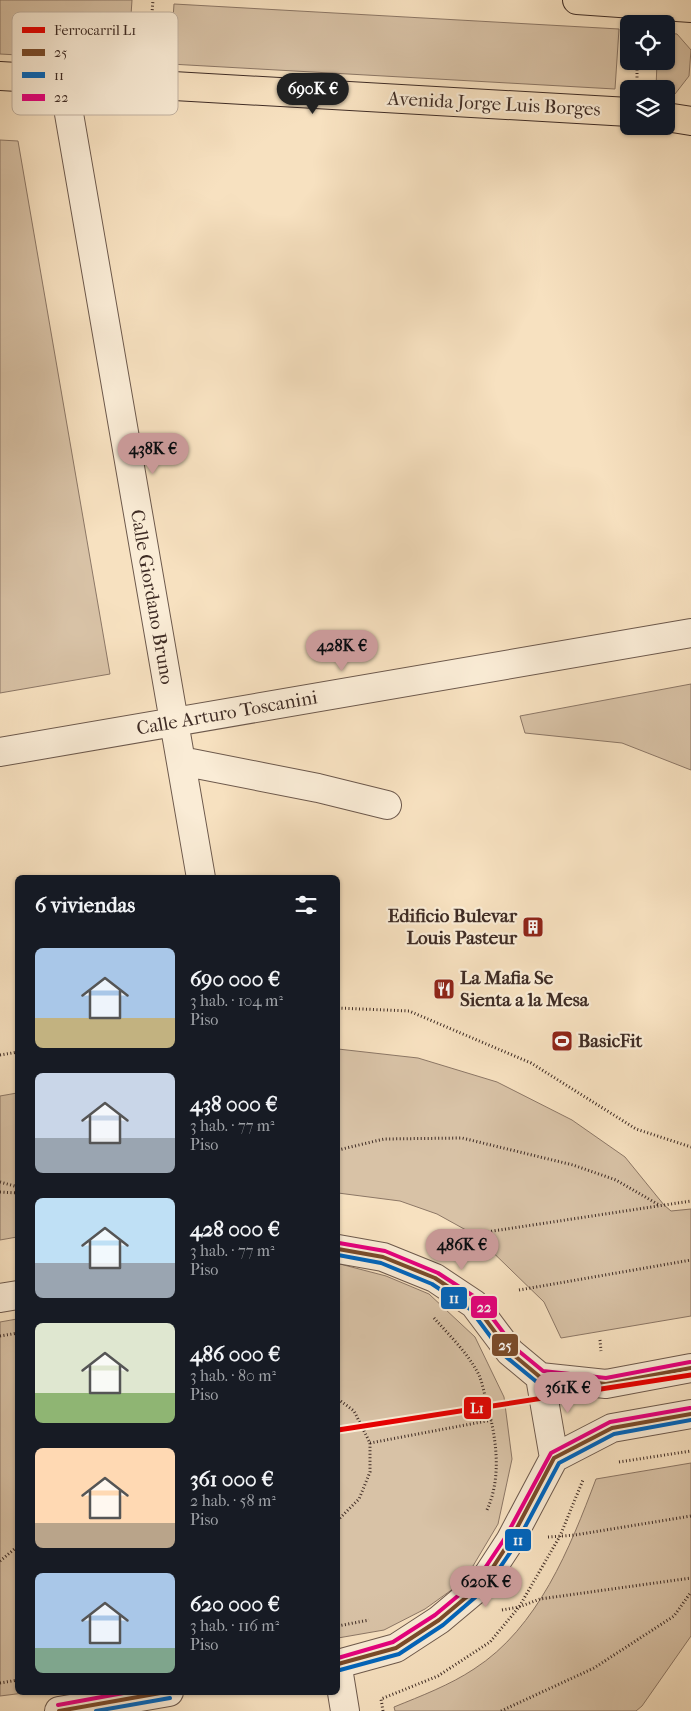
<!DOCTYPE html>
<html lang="es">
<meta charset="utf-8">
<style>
:root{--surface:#171b24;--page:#20242c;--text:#f1f3f6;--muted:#9ea1a6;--accent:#c59692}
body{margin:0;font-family:"IM FELL French Canon",serif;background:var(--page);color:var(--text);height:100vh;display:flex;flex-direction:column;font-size:19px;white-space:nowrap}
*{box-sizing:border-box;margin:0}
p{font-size:16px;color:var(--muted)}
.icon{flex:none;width:28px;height:28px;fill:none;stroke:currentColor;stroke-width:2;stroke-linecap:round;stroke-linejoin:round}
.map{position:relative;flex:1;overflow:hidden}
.drawer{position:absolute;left:15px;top:875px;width:325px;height:820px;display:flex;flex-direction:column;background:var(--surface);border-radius:8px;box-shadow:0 1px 4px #0004}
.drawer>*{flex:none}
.controls{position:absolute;left:620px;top:15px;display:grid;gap:10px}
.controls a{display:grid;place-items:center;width:55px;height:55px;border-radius:8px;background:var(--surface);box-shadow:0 1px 4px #0004;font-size:25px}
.price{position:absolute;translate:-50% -42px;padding:0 11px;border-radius:18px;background:var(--accent);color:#111;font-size:16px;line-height:32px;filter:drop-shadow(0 1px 2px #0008)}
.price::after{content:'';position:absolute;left:50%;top:30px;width:15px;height:11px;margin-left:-8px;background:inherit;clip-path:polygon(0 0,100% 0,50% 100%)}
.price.selected{background:#222;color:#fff}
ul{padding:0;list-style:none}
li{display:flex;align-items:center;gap:15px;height:125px;padding:0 20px}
li span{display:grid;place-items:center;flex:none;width:140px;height:100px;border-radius:8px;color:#555}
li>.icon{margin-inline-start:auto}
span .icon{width:60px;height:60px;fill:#fffc;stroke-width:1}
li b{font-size:21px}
h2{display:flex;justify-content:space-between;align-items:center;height:60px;padding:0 20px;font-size:21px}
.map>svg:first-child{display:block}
.green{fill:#d8c2a6;stroke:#8c7766}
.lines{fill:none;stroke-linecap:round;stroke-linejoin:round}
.minor-casing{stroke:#6d594c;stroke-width:30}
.major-casing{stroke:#3f2c25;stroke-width:30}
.path{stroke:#3f2c25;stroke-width:3;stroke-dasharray:1 2.5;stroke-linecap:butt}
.minor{stroke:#faecd6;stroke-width:28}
.major{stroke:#f7e1c0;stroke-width:28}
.bus-1-casing{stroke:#faecd6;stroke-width:8}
.bus-2-casing{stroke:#faecd6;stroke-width:8}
.bus-3-casing{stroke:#faecd6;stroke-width:8}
.bus-1{stroke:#7a4b2a;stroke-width:4}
.bus-2{stroke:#0065bd;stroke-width:4}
.bus-3{stroke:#e5007d;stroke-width:4}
.rail-1-casing{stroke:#faecd6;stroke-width:9}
.rail-1{stroke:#e60000;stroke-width:5}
.labels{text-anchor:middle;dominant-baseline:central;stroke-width:4.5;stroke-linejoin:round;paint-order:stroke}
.street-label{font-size:19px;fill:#3f2c25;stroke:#faecd6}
.poi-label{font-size:19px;font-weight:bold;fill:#3f2c25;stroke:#faecd6;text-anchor:start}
.key{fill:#faecd6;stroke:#c2b2a1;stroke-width:1}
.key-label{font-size:14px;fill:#3f2c25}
.line-badge{stroke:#faecd6;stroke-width:2}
.badge-label{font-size:14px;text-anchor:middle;font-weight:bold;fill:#fff}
</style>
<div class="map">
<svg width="691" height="1711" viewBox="0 0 691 1711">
<rect width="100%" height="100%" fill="#f7e1c0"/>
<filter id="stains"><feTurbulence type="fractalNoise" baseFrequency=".004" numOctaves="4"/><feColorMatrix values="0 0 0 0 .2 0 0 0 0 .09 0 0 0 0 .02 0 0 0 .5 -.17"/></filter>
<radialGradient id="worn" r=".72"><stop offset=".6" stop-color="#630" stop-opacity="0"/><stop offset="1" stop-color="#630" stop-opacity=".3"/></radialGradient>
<path class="green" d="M0 0H132L128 61 0 54Z
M174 4 619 29 615 89 170 64Z
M666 33 677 34 691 50 689 76 675 94 666 93V89H656L657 61H666Z
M0 140 18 141 110 674 0 693Z
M691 684V770L622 743 525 733 520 716Z
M338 1049 418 1058 497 1082 572 1120 625 1157 664 1205 671 1211 691 1209V1316L561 1338 544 1302 475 1235 437 1214 400 1201 338 1193Z
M17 1093V1237L0 1240V1096Z
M340 1264 386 1276 429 1294 475 1337 504 1397 512 1459 498 1524 464 1581 425 1609 384 1630 338 1638V1265Z
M17 1319 18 1692 24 1693 0 1696V1322Z
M691 1463V1636L642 1706 636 1711H395L394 1707C421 1696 450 1685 474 1669 538 1628 570 1548 596 1479Z"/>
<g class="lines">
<g class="minor-casing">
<path id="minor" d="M63 79 201 878
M0 752 691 633
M181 761 318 788 387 805
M338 1249 383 1257 435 1278 474 1304 510 1352 540 1377 606 1384 691 1368
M0 1298 18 1295
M540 1377 554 1458
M338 1664 396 1648 439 1620 482 1584 510 1541 554 1458 612 1428 691 1414
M338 1668 345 1711
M59 1711 169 1692"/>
</g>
<g class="major-casing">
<path id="major" d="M577 0 691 8
M0 76 629 112
M666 117 691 121"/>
</g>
<path class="path" d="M149 52 153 0
M637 81V61
M338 1008 409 1011 531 1063 636 1129 691 1147
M0 1055 18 1052
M338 1150 384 1139 462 1138 573 1165 616 1180 659 1205
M0 1182 18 1187
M0 1192 18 1193
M460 1236 691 1201
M519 1290 691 1260
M434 1318C449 1335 468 1353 479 1375 482 1382 484 1392 486 1400 496 1436 503 1477 486 1512
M0 1336 18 1333
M600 1340 601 1351
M338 1399 354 1411 370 1443V1472L359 1499 338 1520
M370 1443 492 1420
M619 1462 691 1451
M548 1537 575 1535 691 1516
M0 1561 18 1546
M502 1610 519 1607 540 1599 691 1578
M338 1626 369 1620
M0 1683 18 1680
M383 1711 381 1699 438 1676 490 1642 519 1607 560 1536 583 1480
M501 1711 594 1668 674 1616 691 1592"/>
<use href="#minor" class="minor"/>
<use href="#major" class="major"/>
<g class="bus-1-casing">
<path id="bus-1" d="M338 1249 383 1257 435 1278 474 1304 510 1352 540 1377 606 1384 691 1368
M338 1664 396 1648 439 1620 482 1584 510 1541 554 1458 612 1428 691 1414
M59 1711 166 1692"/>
</g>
<g class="bus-2-casing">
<path id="bus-2" d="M338 1255 381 1263 432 1284 470 1309 505 1356 538 1383 607 1390 691 1374
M340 1670 399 1654 443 1625 486 1588 516 1544 559 1463 614 1434 691 1420
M96 1711 170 1698"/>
</g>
<g class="bus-3-casing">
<path id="bus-3" d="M339 1243 385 1251 438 1273 478 1299 515 1348 543 1371 606 1378 690 1362
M338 1658 393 1642 435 1615 477 1580 505 1538 551 1453 610 1422 690 1408
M58 1705 129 1692"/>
</g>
<use href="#bus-1" class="bus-1"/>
<use href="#bus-2" class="bus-2"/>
<use href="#bus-3" class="bus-3"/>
<g class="rail-1-casing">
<path id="rail-1" d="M338 1430 691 1375"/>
</g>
<use href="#rail-1" class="rail-1"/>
</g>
<defs>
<g id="building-square" transform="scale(1.125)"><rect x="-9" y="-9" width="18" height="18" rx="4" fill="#8f2418" stroke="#faecd6"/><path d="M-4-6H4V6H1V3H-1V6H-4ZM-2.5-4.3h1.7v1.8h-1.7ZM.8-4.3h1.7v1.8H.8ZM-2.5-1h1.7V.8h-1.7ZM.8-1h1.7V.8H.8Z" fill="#fff"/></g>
<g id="restaurant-square" transform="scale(1.125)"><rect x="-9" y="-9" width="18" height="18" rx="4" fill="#8f2418" stroke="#faecd6"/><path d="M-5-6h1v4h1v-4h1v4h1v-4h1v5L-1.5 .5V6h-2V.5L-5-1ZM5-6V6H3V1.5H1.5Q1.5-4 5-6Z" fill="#fff"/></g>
<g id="stadium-square" transform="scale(1.125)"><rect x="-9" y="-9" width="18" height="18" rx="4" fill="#8f2418" stroke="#faecd6"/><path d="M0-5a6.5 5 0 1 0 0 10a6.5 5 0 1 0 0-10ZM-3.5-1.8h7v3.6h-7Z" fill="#fff"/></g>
</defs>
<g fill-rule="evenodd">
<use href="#building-square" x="533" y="927"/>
<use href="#restaurant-square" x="444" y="989"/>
<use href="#stadium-square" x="562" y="1041"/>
</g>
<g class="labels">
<g class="street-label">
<text transform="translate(494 104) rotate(3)">Avenida Jorge Luis Borges</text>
<text transform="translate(152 597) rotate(80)">Calle Giordano Bruno</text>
<text transform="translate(227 713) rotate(-10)">Calle Arturo Toscanini</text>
</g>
<g class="poi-label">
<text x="517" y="916" text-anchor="end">Edificio Bulevar<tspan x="517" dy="22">Louis Pasteur</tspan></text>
<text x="460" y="978">La Mafia Se<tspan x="460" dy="22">Sienta a la Mesa</tspan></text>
<text x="578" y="1041">BasicFit</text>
</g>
</g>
<rect x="12" y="12" width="166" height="103" rx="8" class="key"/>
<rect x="22" y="27" width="23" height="6" fill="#e60000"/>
<rect x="22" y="49" width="23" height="7" fill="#7a4b2a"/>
<rect x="22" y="72" width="23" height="6" fill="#0065bd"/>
<rect x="22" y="94" width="23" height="7" fill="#e5007d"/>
<g class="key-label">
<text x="54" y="35">Ferrocarril L1</text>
<text x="54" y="57">25</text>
<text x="54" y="80">11</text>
<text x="54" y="102">22</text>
</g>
<g class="line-badge">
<rect x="440" y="1286" width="28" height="24" rx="5" fill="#0065bd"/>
<rect x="470" y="1295" width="28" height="24" rx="5" fill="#e5007d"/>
<rect x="491" y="1333" width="28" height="24" rx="5" fill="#7a4b2a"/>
<rect x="463" y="1396" width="29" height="24" rx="5" fill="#e60000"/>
<rect x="504" y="1528" width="28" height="24" rx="5" fill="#0065bd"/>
</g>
<g class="badge-label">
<text x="454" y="1303">11</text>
<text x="484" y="1312">22</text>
<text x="505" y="1350">25</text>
<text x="477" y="1413">L1</text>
<text x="518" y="1545">11</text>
</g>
<rect width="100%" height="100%" filter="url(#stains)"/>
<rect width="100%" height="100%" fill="url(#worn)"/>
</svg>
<div class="controls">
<a><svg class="icon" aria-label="locate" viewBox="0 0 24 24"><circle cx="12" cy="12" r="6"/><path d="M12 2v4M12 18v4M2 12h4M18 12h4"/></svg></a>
<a><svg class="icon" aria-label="layers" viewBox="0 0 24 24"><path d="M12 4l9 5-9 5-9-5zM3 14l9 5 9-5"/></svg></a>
</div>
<b class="price selected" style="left:313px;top:115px">690K €</b>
<b class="price" style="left:153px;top:475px">438K €</b>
<b class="price" style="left:342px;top:672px">428K €</b>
<b class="price" style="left:462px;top:1271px">486K €</b>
<b class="price" style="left:568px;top:1414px">361K €</b>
<b class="price" style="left:486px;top:1608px">620K €</b>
<section class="drawer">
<h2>6 viviendas<svg class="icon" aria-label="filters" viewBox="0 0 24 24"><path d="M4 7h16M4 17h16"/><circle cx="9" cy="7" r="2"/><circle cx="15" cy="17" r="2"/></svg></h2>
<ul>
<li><span style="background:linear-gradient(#a9c7e8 70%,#c2b280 0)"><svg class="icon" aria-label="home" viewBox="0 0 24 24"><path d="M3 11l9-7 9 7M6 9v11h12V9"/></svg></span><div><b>690 000 €</b><p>3 hab. · 104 m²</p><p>Piso</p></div></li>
<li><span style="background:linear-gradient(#c9d6e8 65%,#9aa5b1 0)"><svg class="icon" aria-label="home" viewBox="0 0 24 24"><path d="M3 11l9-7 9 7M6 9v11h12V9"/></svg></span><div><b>438 000 €</b><p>3 hab. · 77 m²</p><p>Piso</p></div></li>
<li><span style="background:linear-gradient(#bfe0f5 65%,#9aa5b1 0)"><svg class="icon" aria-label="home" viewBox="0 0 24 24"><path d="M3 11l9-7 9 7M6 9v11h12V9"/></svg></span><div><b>428 000 €</b><p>3 hab. · 77 m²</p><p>Piso</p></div></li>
<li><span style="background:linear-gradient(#dfe7d0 70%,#8fb573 0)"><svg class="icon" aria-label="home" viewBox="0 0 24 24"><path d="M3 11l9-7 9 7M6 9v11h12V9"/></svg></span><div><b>486 000 €</b><p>3 hab. · 80 m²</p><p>Piso</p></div></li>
<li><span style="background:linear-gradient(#ffd9b3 75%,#b9a48a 0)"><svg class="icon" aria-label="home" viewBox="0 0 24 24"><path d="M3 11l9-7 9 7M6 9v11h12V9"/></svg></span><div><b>361 000 €</b><p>2 hab. · 58 m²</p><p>Piso</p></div></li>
<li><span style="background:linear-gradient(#a9c7e8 75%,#7fa58c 0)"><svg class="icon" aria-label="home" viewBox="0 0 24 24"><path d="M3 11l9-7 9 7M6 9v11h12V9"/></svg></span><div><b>620 000 €</b><p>3 hab. · 116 m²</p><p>Piso</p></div></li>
</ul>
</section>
</div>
